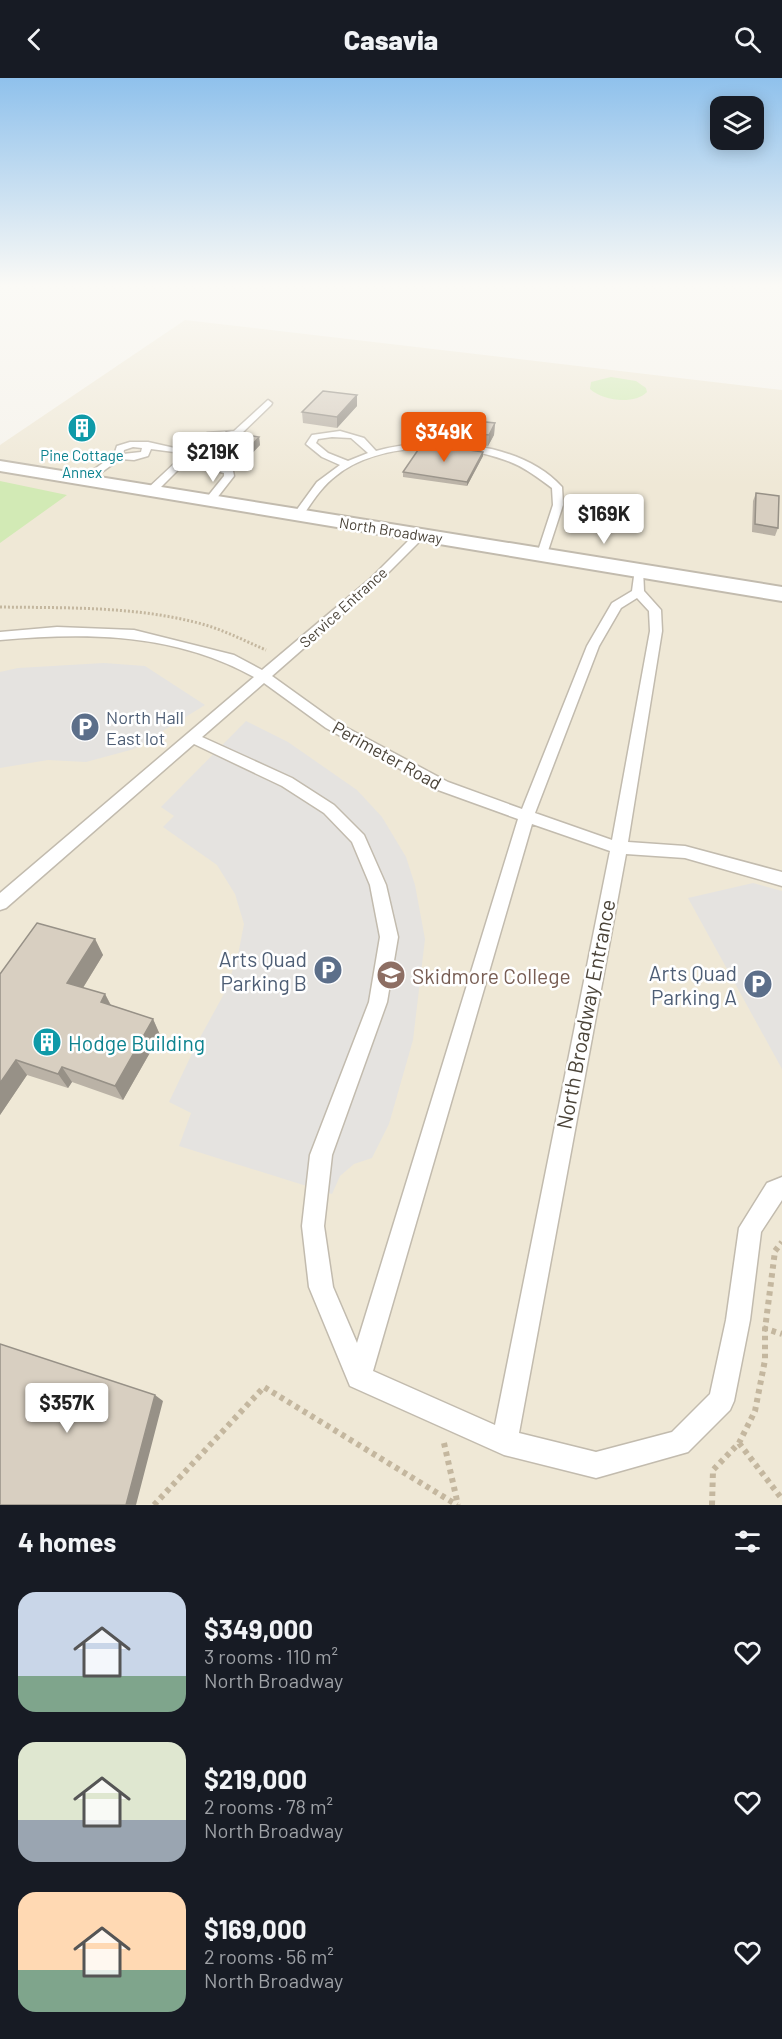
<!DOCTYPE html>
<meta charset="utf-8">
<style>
:root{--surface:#171b24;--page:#242831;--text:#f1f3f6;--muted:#9ea1a6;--accent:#ea580c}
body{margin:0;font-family:Barlow,sans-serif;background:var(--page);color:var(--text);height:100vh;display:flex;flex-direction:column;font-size:22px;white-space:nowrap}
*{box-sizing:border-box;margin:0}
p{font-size:20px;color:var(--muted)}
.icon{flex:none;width:33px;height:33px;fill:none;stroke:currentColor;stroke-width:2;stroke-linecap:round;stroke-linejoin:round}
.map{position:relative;height:1427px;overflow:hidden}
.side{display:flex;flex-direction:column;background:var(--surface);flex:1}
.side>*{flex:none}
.controls{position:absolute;left:710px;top:18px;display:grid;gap:12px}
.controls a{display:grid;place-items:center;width:54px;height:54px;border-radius:12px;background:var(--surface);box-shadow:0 3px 15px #0003;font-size:30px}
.price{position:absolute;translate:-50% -51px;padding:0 14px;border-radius:6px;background:#fff;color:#222;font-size:20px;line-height:39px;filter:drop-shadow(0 2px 3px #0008)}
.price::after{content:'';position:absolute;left:50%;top:36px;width:18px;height:14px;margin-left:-9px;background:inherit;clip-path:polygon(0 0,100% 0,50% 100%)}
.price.on{background:var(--accent);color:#fff}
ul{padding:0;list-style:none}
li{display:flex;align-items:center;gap:18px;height:150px;padding:0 18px}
li span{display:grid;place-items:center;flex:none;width:168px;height:120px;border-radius:18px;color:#555}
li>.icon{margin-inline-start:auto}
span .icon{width:72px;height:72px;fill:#fffc;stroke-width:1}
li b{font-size:26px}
h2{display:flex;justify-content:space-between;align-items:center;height:72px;padding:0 18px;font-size:26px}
header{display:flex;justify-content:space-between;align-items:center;height:78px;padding:0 18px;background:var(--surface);font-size:27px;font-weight:800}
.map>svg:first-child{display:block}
.education{fill:#efe8d6}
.green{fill:#d2eab5}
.parking{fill:#e5e3e0}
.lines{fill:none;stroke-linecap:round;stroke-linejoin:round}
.service-casing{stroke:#c2bbae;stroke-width:3}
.minor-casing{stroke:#c2bbae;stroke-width:4}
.path-far1{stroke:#c4b79f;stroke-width:3;stroke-dasharray:2 2;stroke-linecap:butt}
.path{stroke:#c4b79f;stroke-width:6;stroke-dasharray:4.5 4.5;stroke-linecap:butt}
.service{fill:#fff;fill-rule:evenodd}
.minor{fill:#fff;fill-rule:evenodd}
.wall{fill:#bab2a6}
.shaded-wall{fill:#979187}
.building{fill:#d8cfc1;stroke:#979187;stroke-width:1.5}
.labels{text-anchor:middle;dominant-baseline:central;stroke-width:5;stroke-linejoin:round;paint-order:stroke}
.far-culture-label{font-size:15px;fill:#0d838f;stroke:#fff}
.far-street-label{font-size:15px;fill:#4b4439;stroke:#fff}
.service-label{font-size:18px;fill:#4e5e75;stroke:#fff;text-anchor:start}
.street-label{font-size:18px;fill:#4b4439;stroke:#fff}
.near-service-label{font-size:21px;fill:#4e5e75;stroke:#fff;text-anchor:end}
.near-education-label{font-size:21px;fill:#785e54;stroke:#fff;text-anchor:start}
.near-street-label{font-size:21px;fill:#4b4439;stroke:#fff}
.near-culture-label{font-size:21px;fill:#0d838f;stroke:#fff;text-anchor:start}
</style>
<header><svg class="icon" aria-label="back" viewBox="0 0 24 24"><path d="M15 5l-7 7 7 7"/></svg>Casavia<svg class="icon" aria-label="search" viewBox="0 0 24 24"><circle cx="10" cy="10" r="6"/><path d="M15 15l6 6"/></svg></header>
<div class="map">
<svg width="782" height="1427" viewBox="0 0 782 1427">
<rect width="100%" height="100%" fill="#f6f3ec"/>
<path class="education" d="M185 242 782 312V1427H0V367Z"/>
<path class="green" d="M611 299 636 303 646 310 647 314C634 327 603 323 590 311L591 304Z
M0 403 67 417 0 465Z"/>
<path class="parking" d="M104 585 145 588 205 627 134 671 86 684 48 682 0 690V594L18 590Z
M246 643 288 664 357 712 382 739 406 779 415 807 425 861 413 962 389 1046 372 1080 354 1086 340 1098 332 1116 179 1068 191 1035 169 1024 197 965 225 914 238 877 244 846 235 816 217 787 163 749 174 738 161 729Z
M753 805 782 813V991L688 820Z"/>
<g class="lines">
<g class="service-casing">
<path id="service" d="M268 322 272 325 271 327 239 358 212 360 190 381 233 393 234 398 213 425 204 423 224 398V395L185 385 155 415H147V411L207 355 234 353Z
M340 353 364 360 376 373C432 357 520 363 562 409L563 427 547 476 542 479 537 476 553 427 552 410C537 399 523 388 505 382 457 364 379 364 337 397 322 408 312 424 302 439H294L293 437 317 404 340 387 322 379 306 366 312 357ZM332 359 351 360 368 375 348 383 328 375 316 365 318 361Z
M130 364H148L179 371 174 374 151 371 148 378 134 382 120 381 88 404H82V400L114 377 117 368ZM133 369 142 370 141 374 123 376 124 372Z
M420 454 425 457 424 459 378 505 272 598 336 644 448 704 522 731 587 568 612 525 632 513 635 491H643L644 513 661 532 662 553 628 764 685 768 782 794V808L685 780 626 776 519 1355 596 1374 672 1354 710 1316 726 1242 739 1150 767 1105 782 1099V1122L761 1154 750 1242 734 1323 730 1332 688 1374 596 1400 504 1377 350 1308 309 1209 302 1148 310 1077 369 924 380 859 370 807 352 764 324 735 282 708 194 666 6 830 0 832V815L254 599C175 555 88 554 0 562V554L57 549 134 552 234 577 262 592 370 501 416 455ZM637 520 649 533 650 553 612 762 535 735 599 568 621 530ZM264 605 326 650 438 712 518 741 357 1265 333 1209 324 1148 332 1077 387 924 398 859 386 807 364 757 334 727 292 700 202 659ZM532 746 610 773 495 1347 373 1293Z"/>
</g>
<g class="minor-casing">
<path id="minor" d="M0 383 782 509V523L0 393Z"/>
</g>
<path class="path-far1" d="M0 529C67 530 136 528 202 546 224 552 245 563 266 572"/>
<path class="path" d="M763 1250 782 1256
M444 1365 458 1427
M739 1365 782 1421
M154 1427 264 1309 457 1427
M712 1427 713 1392 739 1365 755 1333 765 1282V1251L775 1173 782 1164"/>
<use href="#service" class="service"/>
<use href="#minor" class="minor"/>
</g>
<path class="wall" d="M357 317V328L337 350 303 345 302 334Z
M495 345 494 357 488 368 449 363H426L427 352Z
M259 359 260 367 243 385 208 380 207 373Z
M483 378 467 408 403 399V394Z
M756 415 778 450 775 458 752 454 753 423Z
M95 861 103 877 83 910 105 916 111 927 153 941 160 957 123 1022 72 1004 68 1010 27 997 0 1037V896Z"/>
<path class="shaded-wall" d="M357 317V328L337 350V339Z
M495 345 494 357 488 368 489 357Z
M259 359 260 367 243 385 242 378Z
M483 374V378L467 408V404Z
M95 861 103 877 76 921 67 905Z
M105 916 113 932 101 924Z
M153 941 160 957 123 1022 115 1008Z
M16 982 27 997 0 1037V1005Z
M62 989 72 1004 68 1010 58 996Z
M155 1317 163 1323 136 1427H126Z"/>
<path class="building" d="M323 313 357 317 337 339 302 334Z
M436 339 495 345 489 357 449 352H427Z
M226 354 259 359 242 378 207 373Z
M442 368 483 374 467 404 403 394 420 369Z
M756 415 779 418 778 450 755 446Z
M37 845 95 861 67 905 105 916 101 924 153 941 115 1008 62 989 58 996 16 982 0 1005V896Z
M0 1266 155 1317 126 1427H0Z"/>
<linearGradient id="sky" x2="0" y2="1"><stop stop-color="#8fc1ec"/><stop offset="0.51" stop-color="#fbfaf6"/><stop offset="1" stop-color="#fbfaf6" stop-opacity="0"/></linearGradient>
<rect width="782" height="407" fill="url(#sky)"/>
<defs>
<g id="building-disc" transform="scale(1.5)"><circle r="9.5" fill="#0f9aa8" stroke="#fff"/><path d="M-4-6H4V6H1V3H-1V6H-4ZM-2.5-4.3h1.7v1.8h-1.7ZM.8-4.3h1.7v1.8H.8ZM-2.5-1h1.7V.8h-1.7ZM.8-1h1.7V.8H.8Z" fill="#fff"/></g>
<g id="parking-disc" transform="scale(1.5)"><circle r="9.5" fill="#5c6f8a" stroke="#fff"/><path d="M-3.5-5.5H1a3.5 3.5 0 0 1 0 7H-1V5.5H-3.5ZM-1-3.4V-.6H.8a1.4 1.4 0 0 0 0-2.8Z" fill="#fff"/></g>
<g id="university-disc" transform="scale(1.5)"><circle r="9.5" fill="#8d6e63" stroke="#fff"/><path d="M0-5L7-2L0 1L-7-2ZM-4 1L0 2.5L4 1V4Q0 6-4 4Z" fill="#fff"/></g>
</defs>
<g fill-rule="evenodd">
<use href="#building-disc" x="82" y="350"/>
<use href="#parking-disc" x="85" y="649"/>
<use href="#parking-disc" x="328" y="892"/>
<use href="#university-disc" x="391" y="897"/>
<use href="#parking-disc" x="758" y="906"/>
<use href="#building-disc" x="47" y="964"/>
</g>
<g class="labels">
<g class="far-culture-label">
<text x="82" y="377">Pine Cottage<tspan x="82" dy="17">Annex</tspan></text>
</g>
<g class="far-street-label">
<text transform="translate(391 452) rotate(9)">North Broadway</text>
<text transform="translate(343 529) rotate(-42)">Service Entrance</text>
</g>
<g class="service-label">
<text x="106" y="639">North Hall<tspan x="106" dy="21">East lot</tspan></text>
</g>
<g class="street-label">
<text transform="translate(387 677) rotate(29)">Perimeter Road</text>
</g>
<g class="near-service-label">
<text x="307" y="880">Arts Quad<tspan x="307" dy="24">Parking B</tspan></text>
<text x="737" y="894">Arts Quad<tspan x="737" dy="24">Parking A</tspan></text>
</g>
<g class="near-education-label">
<text x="412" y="897">Skidmore College</text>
</g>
<g class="near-street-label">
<text transform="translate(585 936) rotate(-79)">North Broadway Entrance</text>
</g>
<g class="near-culture-label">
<text x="68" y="964">Hodge Building</text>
</g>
</g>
</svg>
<div class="controls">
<a><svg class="icon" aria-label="layers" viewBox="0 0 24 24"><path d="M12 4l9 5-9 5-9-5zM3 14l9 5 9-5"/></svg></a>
</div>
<b class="price on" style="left:444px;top:385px">$349K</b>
<b class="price" style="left:213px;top:405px">$219K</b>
<b class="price" style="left:604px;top:467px">$169K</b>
<b class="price" style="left:67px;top:1356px">$357K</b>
</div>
<section class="side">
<h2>4 homes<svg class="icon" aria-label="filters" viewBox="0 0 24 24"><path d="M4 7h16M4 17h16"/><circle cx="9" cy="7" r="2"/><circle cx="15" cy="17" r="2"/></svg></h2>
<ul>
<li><span style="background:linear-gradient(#c9d6e8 70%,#7fa58c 0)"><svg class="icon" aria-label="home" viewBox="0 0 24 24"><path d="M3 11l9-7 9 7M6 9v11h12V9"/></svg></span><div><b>$349,000</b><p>3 rooms · 110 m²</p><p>North Broadway</p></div><svg class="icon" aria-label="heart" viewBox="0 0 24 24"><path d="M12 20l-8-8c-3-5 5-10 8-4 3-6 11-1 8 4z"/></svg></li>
<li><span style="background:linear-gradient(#dfe7d0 65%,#9aa5b1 0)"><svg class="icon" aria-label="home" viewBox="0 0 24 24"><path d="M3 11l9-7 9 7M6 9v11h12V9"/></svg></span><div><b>$219,000</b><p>2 rooms · 78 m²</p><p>North Broadway</p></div><svg class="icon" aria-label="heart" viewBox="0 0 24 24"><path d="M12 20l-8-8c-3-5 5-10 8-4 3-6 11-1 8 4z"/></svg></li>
<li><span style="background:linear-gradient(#ffd9b3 65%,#7fa58c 0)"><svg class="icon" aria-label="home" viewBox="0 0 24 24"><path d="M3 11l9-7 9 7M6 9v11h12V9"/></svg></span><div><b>$169,000</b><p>2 rooms · 56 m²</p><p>North Broadway</p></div><svg class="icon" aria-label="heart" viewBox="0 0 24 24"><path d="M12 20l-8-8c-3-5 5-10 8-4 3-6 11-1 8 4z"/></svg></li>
</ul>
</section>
